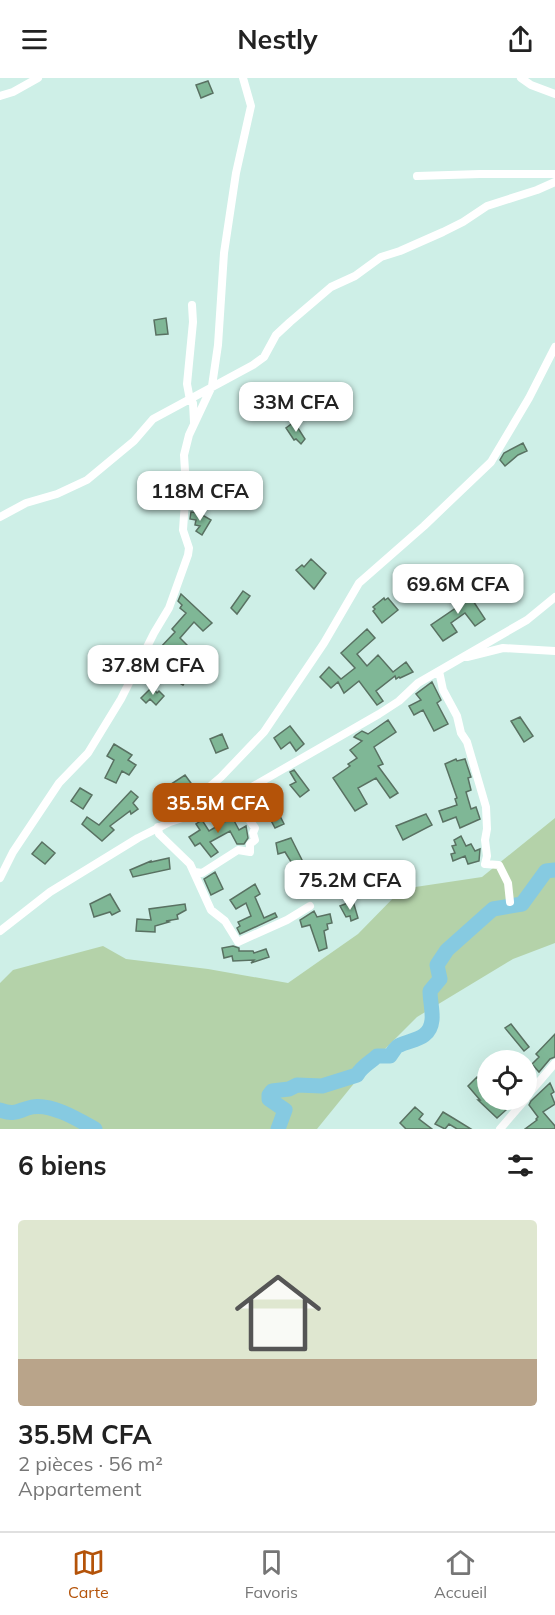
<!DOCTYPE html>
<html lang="fr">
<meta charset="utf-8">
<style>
:root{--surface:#fff;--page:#f2f2f2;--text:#222;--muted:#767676;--line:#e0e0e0;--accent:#b45309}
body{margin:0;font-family:Mulish,sans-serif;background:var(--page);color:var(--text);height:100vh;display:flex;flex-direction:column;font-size:22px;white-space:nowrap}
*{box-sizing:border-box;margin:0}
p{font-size:20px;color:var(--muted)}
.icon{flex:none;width:33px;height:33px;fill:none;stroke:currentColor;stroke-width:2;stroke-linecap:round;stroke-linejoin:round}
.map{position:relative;height:1051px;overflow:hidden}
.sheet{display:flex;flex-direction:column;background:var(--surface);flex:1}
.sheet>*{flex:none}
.fabs{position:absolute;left:477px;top:972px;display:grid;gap:12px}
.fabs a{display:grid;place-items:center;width:60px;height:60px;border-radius:50%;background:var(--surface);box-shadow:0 6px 24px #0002;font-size:30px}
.price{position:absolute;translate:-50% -51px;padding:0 14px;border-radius:12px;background:#fff;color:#222;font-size:20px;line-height:39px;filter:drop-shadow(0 2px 3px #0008)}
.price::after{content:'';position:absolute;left:50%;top:36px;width:18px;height:14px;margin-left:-9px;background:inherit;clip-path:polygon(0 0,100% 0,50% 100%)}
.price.selected{background:var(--accent);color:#fff}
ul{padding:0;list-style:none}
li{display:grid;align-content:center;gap:12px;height:318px;padding:0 18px}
li span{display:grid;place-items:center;height:186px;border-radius:6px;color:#555}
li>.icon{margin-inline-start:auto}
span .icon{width:108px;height:108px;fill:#fffc;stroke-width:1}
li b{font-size:26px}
h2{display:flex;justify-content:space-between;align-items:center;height:72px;padding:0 18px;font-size:26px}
header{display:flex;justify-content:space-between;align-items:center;height:78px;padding:0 18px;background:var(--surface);font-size:27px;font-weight:700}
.tabs{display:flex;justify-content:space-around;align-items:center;height:84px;border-top:2px solid var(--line);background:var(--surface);font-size:16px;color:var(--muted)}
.tabs a{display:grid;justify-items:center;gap:3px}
.tabs .selected{color:var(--accent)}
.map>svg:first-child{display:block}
.green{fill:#b4d2a9}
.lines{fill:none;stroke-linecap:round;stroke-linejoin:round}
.river{stroke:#86cae1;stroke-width:15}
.building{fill:#7fb796;stroke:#597162;stroke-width:1.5}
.minor{stroke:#fff;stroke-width:8}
</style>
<header><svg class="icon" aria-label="menu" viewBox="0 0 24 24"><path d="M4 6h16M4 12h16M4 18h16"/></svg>Nestly<svg class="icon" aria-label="share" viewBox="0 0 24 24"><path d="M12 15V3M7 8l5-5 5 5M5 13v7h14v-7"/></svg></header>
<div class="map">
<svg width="555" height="1051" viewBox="0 0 555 1051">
<rect width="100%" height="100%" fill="#ceefe7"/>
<path class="green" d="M555 740V865L513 881 417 939 369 987 317 1051H0V905L13 892 103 868 126 881 208 891 288 905 358 856 402 811 482 799Z"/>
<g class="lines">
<path class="river" d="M0 1032C16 1038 18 1032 32 1029 51 1025 79 1042 95 1051
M278 1051 285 1032 269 1021V1017L272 1013 289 1011 297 1007 322 1008 357 997C362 988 370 985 377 978H390C393 974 396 968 400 967 412 961 430 962 432 942 433 934 430 922 430 913L440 901 437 887 447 872 493 831 522 826 546 793 555 792"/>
</g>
<path class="building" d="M208 3 213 15 201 20 196 7Z
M166 240 168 256 156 257 154 242Z
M294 344 305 361 301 366 296 361 294 362 286 350Z
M523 365 527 373 518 377 505 388 500 382 504 375Z
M192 396 210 398 216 401 213 408 192 405Z
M191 434 199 435 211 442 202 457 196 453 200 448 195 447 196 442 190 441Z
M311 481 326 495 314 511 296 492 302 487 304 489Z
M462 506 485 541 475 548 465 535 451 545 457 554 443 563 431 547 463 525 454 512Z
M243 513 250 518 237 536 231 530Z
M181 516 212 545 203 553 194 544 180 560 200 580 186 598 188 599 183 607 171 600 156 585 163 578 158 572 175 554 172 551 186 535 180 530 182 527 178 523Z
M384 520 385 522 388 520 398 532 382 545 373 533 375 531 373 529Z
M367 551 375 560 357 576 367 588 378 577 393 594 406 584 413 594 400 600 399 599 396 601 395 598 376 613 383 623 377 627 359 603 344 615 338 604 331 610 320 599 329 589 341 601 355 590 341 575Z
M432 604 441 622 437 625 448 646 434 653 423 632 414 637 409 628 421 622 416 616Z
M152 609 157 615 159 613 164 618 156 627 150 621 146 625 141 620Z
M520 639 533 658 524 664 511 643Z
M388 642 396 654 374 669 383 686 378 688 398 715 390 720 376 700 358 710 367 726 355 733 333 700 350 688 348 686 357 680 350 672 362 663 354 659 356 657 362 653 368 656Z
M290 648 304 666 296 673 290 664 281 671 274 660Z
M222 656 228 670 216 675 210 661Z
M114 666 132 677 128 682 136 687 129 697 122 693 116 705 105 700 114 682 107 678Z
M456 681 457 683 465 681 471 699 468 700 471 712 466 714 471 731 476 729 480 741 460 750 456 739 443 744 439 733 457 727 455 721 457 720 445 686Z
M294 692 309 712 300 719 290 707 296 704 290 694Z
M185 697 196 712 177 728 165 710Z
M80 710 92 717 83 731 71 723Z
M131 713 138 719 133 725 138 731 131 736 130 733 110 748 114 752 102 763 82 746 87 739 99 747Z
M272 722 284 746 275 750 267 735 263 738 260 731 266 728 265 725Z
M230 735 239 752 246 748 248 760 244 766H237L230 753 210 764 218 774 211 779 200 765 195 768 189 759 200 752 196 746 202 742 209 753 226 743 223 738Z
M426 736 432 747 403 762 396 748Z
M461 758 466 768 471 766 475 773 480 771 479 783 468 786 465 778 453 783 451 776 455 775 452 768 456 767 454 762Z
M291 760 302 782 293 787 285 774 278 776 276 765Z
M42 764 55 775 45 786 32 776Z
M169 780 170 791 133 799 130 792 151 783V784Z
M215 794 223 811 211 817 204 801Z
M255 806 260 816 255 819 264 840 275 835 277 839 240 856 237 850 240 848 238 844 251 838 246 825 236 831 230 822Z
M110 816 120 833 112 837 110 834 94 839 90 826Z
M353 823 358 840 351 843 350 838 346 839 340 828Z
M185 826 186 832 177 837 178 841 166 843 169 844 155 848V854L136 853 137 841 151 842 149 831Z
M314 833 317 839 330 836 332 845 327 846 328 851 324 853 327 870 319 873 310 847 302 849 300 842Z
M233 868 239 870V873H253L254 875 266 871 269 879 251 885 254 882 233 883 232 878 224 880 222 870Z
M511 946 529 969 524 973 505 950Z
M555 956V979L550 981 539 994 532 986 539 979 536 976Z
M477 999 488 1010V1022H510L502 1027 506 1032 497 1040 478 1022H480L468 1008Z
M550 1005 554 1014 551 1016 555 1026 543 1034 555 1048V1051H525L537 1042 536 1041 538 1039 529 1027 531 1023Z
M415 1029 423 1036 419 1041 432 1051H406L400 1045Z
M443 1034 453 1040 471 1051H457L449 1046 445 1051 435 1046Z"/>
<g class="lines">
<path class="minor" d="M521 0 531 7 555 16
M0 18 13 14 38 0
M417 98 480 96H555
M192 227 193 244 187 306 190 322 193 325 194 344
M0 439 26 425 57 416 87 402 134 363 153 341 253 287 264 279 276 257 290 244 331 209 355 198 381 179 400 173 443 154 463 144 487 128 537 112 555 104
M467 579 503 570 555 573
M439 593 443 612 457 638 461 655 467 664 486 729 487 751 485 762 487 778 485 786 499 787 508 805 510 824
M172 741 221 699 264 654 324 565 359 505 424 448 491 384 529 320 555 269
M158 749 159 756 190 786 211 832 225 843 238 864 287 842 310 828
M195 794 202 795 238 772 250 774V766L255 762 253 755 255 750 246 737 233 730 232 720
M0 800 13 774 59 705 88 675 121 621 154 555 169 530 188 477 189 470 183 452 186 409 184 377 189 357 212 308 218 267 224 175 236 95 251 28 243 0
M0 853 50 814 138 760 170 744 217 729 379 636 399 623 418 605 527 542 555 519
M526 1019 555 985
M500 1051 525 1022"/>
</g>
</svg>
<div class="fabs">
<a><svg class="icon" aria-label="locate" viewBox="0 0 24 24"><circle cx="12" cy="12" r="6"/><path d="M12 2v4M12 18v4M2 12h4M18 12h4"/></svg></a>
</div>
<b class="price" style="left:296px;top:355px">33M CFA</b>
<b class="price" style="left:200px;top:444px">118M CFA</b>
<b class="price" style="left:458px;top:537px">69.6M CFA</b>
<b class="price" style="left:153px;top:618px">37.8M CFA</b>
<b class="price selected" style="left:218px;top:756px">35.5M CFA</b>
<b class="price" style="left:350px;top:833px">75.2M CFA</b>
</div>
<section class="sheet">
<h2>6 biens<svg class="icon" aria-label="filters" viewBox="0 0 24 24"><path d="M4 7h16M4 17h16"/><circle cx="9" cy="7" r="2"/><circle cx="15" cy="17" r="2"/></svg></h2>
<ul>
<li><span style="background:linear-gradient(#dfe7d0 75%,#b9a48a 0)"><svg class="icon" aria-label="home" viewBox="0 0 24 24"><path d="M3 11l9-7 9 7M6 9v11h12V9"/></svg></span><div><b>35.5M CFA</b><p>2 pièces · 56 m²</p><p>Appartement</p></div></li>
</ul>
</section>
<nav class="tabs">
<a class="selected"><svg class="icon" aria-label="map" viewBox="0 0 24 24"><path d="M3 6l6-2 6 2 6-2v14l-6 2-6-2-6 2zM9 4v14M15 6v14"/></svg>Carte</a>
<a><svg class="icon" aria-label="saved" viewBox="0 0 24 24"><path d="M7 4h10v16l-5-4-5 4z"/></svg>Favoris</a>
<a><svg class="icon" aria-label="home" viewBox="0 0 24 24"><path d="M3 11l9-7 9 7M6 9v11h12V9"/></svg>Accueil</a>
</nav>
